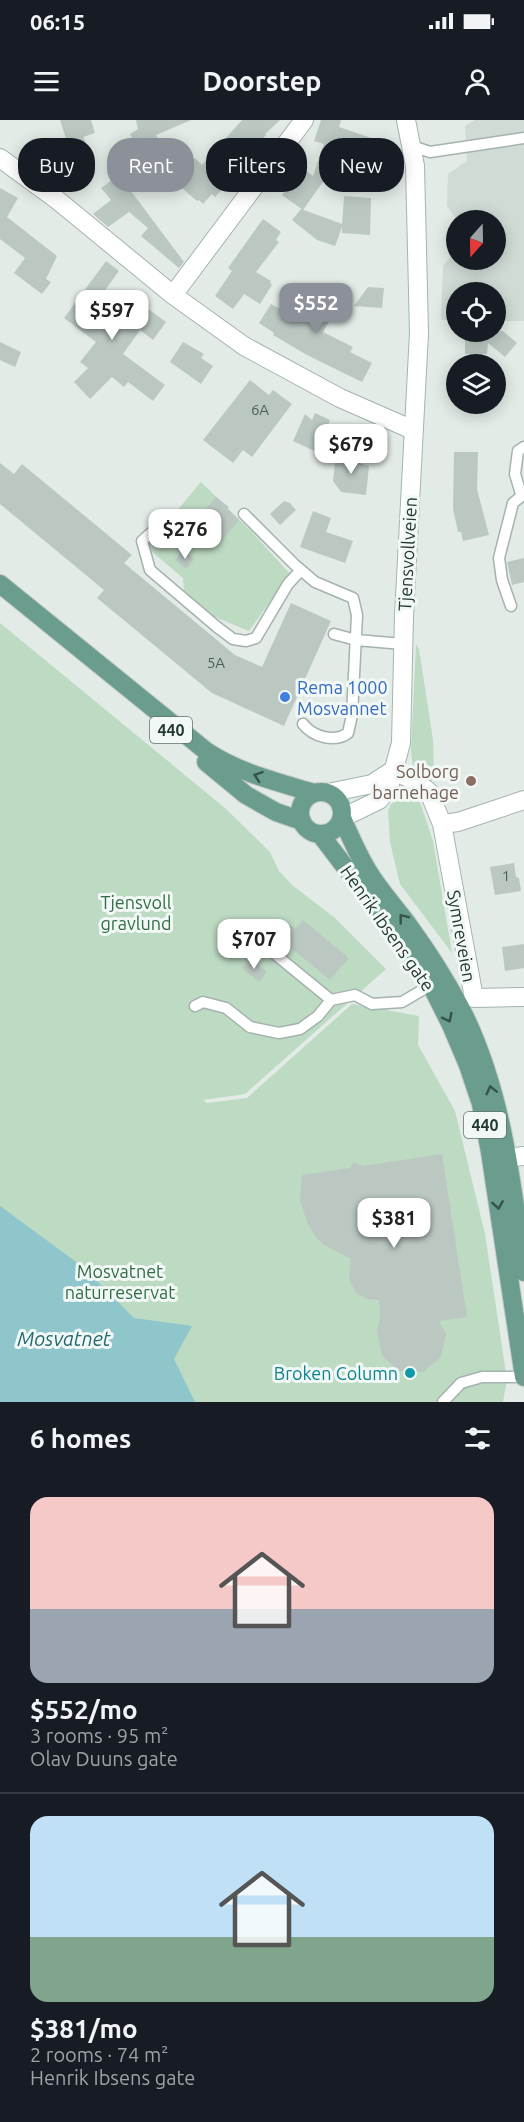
<!DOCTYPE html>
<meta charset="utf-8">
<style>
:root{--surface:#171b24;--page:#242831;--text:#f1f3f6;--muted:#9ea1a6;--line:#363941;--accent:#8c9099}
body{margin:0;font-family:Ubuntu,sans-serif;background:var(--page);color:var(--text);height:100vh;display:flex;flex-direction:column;font-size:22px;white-space:nowrap}
*{box-sizing:border-box;margin:0}
p{font-size:20px;color:var(--muted)}
.icon{flex:none;width:33px;height:33px;fill:none;stroke:currentColor;stroke-width:2;stroke-linecap:round;stroke-linejoin:round}
.map{position:relative;height:1282px;overflow:hidden}
.sheet{display:flex;flex-direction:column;background:var(--surface);flex:1}
.sheet>*{flex:none}
.top-card{position:absolute;left:18px;top:18px;width:489px;height:54px;display:flex;gap:12px}
.needle{width:39px;rotate:200deg}
.tools{position:absolute;left:446px;top:90px;display:grid;gap:12px}
.tools a{display:grid;place-items:center;width:60px;height:60px;border-radius:50%;background:var(--surface);box-shadow:0 3px 15px #0003;font-size:30px}
.price{position:absolute;translate:-50% -51px;padding:0 14px;border-radius:12px;background:#fff;color:#222;font-size:20px;line-height:39px;filter:drop-shadow(0 2px 3px #0008)}
.price::after{content:'';position:absolute;left:50%;top:36px;width:18px;height:14px;margin-left:-9px;background:inherit;clip-path:polygon(0 0,100% 0,50% 100%)}
.price.active{background:var(--accent);color:#fff}
ul{padding:0;list-style:none}
li{display:grid;align-content:center;gap:12px;height:318px;padding:0 30px}
li+li{border-top:2px solid var(--line)}
li span{display:grid;place-items:center;height:186px;border-radius:18px;color:#555}
li>.icon{margin-inline-start:auto}
span .icon{width:108px;height:108px;fill:#fffc;stroke-width:1}
li b{font-size:26px}
h2{display:flex;justify-content:space-between;align-items:center;height:72px;padding:0 30px;font-size:26px}
.tag{padding:0 21px;border-radius:24px;background:var(--surface);box-shadow:0 3px 15px #0003;font-size:21px;line-height:54px}
.tag.active{background:var(--accent);color:#fff}
.status{display:flex;justify-content:space-between;align-items:center;height:42px;padding:0 30px;background:var(--surface);direction:ltr}
.status svg{height:16px;fill:currentColor}
header{display:flex;justify-content:space-between;align-items:center;height:78px;padding:0 30px;background:var(--surface);font-size:27px;font-weight:600}
.map>svg:first-child{display:block}
.built{fill:#d0dbd5}
.green{fill:#bddac3}
.water{fill:#8ec6cc}
.building{fill:#bbc8c2}
.lines{fill:none;stroke-linecap:round;stroke-linejoin:round}
.lane-casing{stroke:#a5b2ad;stroke-width:13}
.street-casing{stroke:#a5b2ad;stroke-width:20}
.secondary-casing{stroke:#a1b6ad;stroke-width:20}
.primary-casing{stroke:#c1c8c6;stroke-width:20}
.lane{stroke:#fff;stroke-width:10}
.street{stroke:#fff;stroke-width:18}
.secondary{stroke:#fff;stroke-width:18}
.primary{stroke:#6a9d8d;stroke-width:18}
.oneway{stroke:#35534a}
.shop-dot{fill:#3f7fe0;stroke:#f2f8f5;stroke-width:2}
.education-dot{fill:#8d6e63;stroke:#f2f8f5;stroke-width:2}
.culture-dot{fill:#0f9aa8;stroke:#f2f8f5;stroke-width:2}
.labels{text-anchor:middle;dominant-baseline:central;stroke-width:6;stroke-linejoin:round;paint-order:stroke}
.number-label{font-size:15px;fill:#495e57}
.shield{fill:#f2f8f5;stroke:#61736d;stroke-width:1.5}
.shield-label{font-size:16px;font-weight:bold;fill:#233a33}
.street-label{font-size:18px;fill:#233a33;stroke:#f2f8f5}
.shop-label{font-size:18px;fill:#366cbe;stroke:#f2f8f5;text-anchor:start}
.education-label{font-size:18px;fill:#785e54;stroke:#f2f8f5;text-anchor:end}
.park-label{font-size:18px;fill:#316e45;stroke:#f2f8f5}
.culture-label{font-size:18px;fill:#0d838f;stroke:#f2f8f5;text-anchor:end}
.water-label{font-size:20px;font-style:italic;fill:#236971;stroke:#f2f8f5}
</style>
<div class="status"><b>06:15</b><svg viewBox="0 0 49 12"><path d="M0 12V9h3v3zM5 12V6h3v6zM10 12V3h3v9zM15 12V0h3v12zM26 1h20v11H26zM47 4h2v5h-2z"/></svg></div>
<header><svg class="icon" aria-label="menu" viewBox="0 0 24 24"><path d="M4 6h16M4 12h16M4 18h16"/></svg>Doorstep<svg class="icon" aria-label="person" viewBox="0 0 24 24"><circle cx="12" cy="8" r="4"/><path d="M4 21q1-7 8-7t8 7"/></svg></header>
<div class="map">
<svg width="524" height="1282" viewBox="0 0 524 1282">
<rect width="100%" height="100%" fill="#e2ebe6"/>
<path class="built" d="M475 0H524V201H495V172H456V200H441L443 146 456 129V140H495V100H457L447 86 448 54 467 41 465 6Z"/>
<path class="green" d="M201 362 251 411 290 454 249 511 215 497 184 471 183 458 151 431 149 424Z
M0 503 225 688 270 732 279 751 292 765 335 798 386 849 245 974 203 980 207 983 247 978 352 884 419 896 418 925 455 991 485 1114 507 1260 503 1282H0Z
M416 524 419 529 433 620 434 658 431 661 413 648 411 631Z
M407 672 417 677 421 685 433 721 452 833 400 764 390 722 388 691 391 684Z"/>
<path class="water" d="M0 1086 83 1147 134 1198 192 1206 174 1239 195 1282H0Z"/>
<path class="building" d="M60 0H91L95 13 83 17 95 42 84 47 71 21 67 22Z
M136 0H191L156 15 171 45 152 55 130 14 138 9Z
M242 0H280L265 14 266 15 251 32 246 27 216 58 225 66 215 77 212 74 203 84 199 80 197 81 175 62 195 38 202 45Z
M321 0H341L339 7 377 20 361 64 345 53 347 28 303 90 282 75 302 48 313 56 324 24 314 21Z
M119 55 184 142 179 148 141 116 148 108 129 92 108 107 93 94 111 80 101 68Z
M0 68 18 78 7 97 57 136 46 159 51 162 42 174 14 153 25 138 0 119Z
M344 76 371 78 370 115 342 113V107L335 126 317 120 292 100 301 89 342 104Z
M263 99 281 112 276 120 279 122 256 152 271 161 270 163 272 165 260 184 244 174 233 189 215 176 232 151 228 148Z
M106 141 119 151 100 177 105 181 95 193 119 210 140 183 166 202 153 220 140 210 123 234 165 265 153 281 128 262 124 267 112 257 90 279 74 262 88 248 80 242 96 222 64 198Z
M368 167 384 168 382 188 354 186Z
M312 168 340 183 323 212 353 227 350 232 372 243 362 262 307 235 273 215 274 213 259 203 271 184 295 197Z
M503 211 517 223 505 237 488 223 487 234H465V212Z
M0 222 21 232 15 247 0 240Z
M183 222 204 234 201 238 213 246 201 264 170 242Z
M250 260 269 275 273 270 292 284 252 337 243 330 233 343 203 320Z
M315 293 330 300 327 307 345 317 329 338 293 321 305 294 312 300Z
M454 332H478L477 369 489 415 463 421 461 412H458L453 389Z
M336 334 357 337V342L369 346 366 375 341 372 333 361Z
M0 343 14 354 22 344 132 435 124 443 235 535 262 547 291 483 331 501 284 606 212 573 97 478 104 470 0 384Z
M216 377 229 387 227 389 239 400 219 424 195 402Z
M284 381 290 383 296 390 280 405 270 394Z
M313 391 331 398 326 412 353 421 345 443 300 427Z
M183 430 194 439 186 449 175 440Z
M524 438V462L512 465 507 442Z
M514 743 516 757 519 758 521 771 495 775 490 747Z
M303 800 349 838 330 860 285 823 282 828 271 820 286 802 295 809Z
M524 824V848L505 851 502 827Z
M250 838 267 852 259 862 242 848Z
M442 1034 467 1197 439 1201 446 1214 441 1237 423 1252 399 1251 382 1236 377 1210 380 1197 379 1180 367 1179 356 1173 349 1159 351 1139 324 1125 315 1116 307 1102 300 1080 302 1055 350 1048 354 1042 363 1046Z"/>
<g class="lines">
<g class="lane-casing">
<path id="lane" d="M412 26 430 32 524 18
M30 34 36 54 33 62
M521 374 515 354 518 331 524 327
M244 394 295 445 315 462 353 478 357 495 352 595 348 613C335 623 313 617 303 604
M152 412 142 421 150 450 217 507 233 519 246 521 256 518 288 464 301 450
M511 486 502 460 499 438 513 383 524 374
M334 514 356 520 403 524
M276 835 331 880
M195 886 203 882 226 888 250 907 279 913 300 909 318 896 331 880 355 875 372 884 402 882 431 865
M443 1282 461 1263 482 1257H524"/>
</g>
<g class="street-casing">
<path id="street" d="M0 38 56 79 173 175 244 226 340 278 413 310
M173 175 304 0
M392 651 414 660 429 672 442 704 458 702 524 680
M442 704 474 878 524 877
M506 1038 524 1036"/>
</g>
<g class="secondary-casing">
<path id="secondary" d="M328 673 372 664 392 651
M342 698 379 680 389 667 401 623 404 496 419 213 415 46 406 0"/>
</g>
<g class="primary-casing">
<path id="primary" d="M0 464 206 631C239 653 277 662 314 673
M206 642 246 675 276 692 302 701
M300 693a21 21 0 1 1 42 0a21 21 0 1 1-42 0Z
M342 698C350 716 358 735 368 751 380 771 396 788 409 806 428 832 445 859 460 887 502 968 512 1063 524 1152
M320 714 406 827 431 865 451 905 468 945 481 984 490 1032 524 1257"/>
</g>
<use href="#lane" class="lane"/>
<use href="#street" class="street"/>
<use href="#secondary" class="secondary"/>
<use href="#primary" class="primary"/>
</g>
<defs><path id="oneway-chevron" d="M-2-3.5L2.5 0L-2 3.5" fill="none" stroke-width="1.6" stroke-linecap="round" stroke-linejoin="round" transform="scale(1.5)"/></defs>
<g class="oneway">
<use href="#oneway-chevron" transform="translate(258 656) rotate(-161)"/>
<use href="#oneway-chevron" transform="translate(403 798) rotate(-128)"/>
<use href="#oneway-chevron" transform="translate(448 898) rotate(63)"/>
<use href="#oneway-chevron" transform="translate(491 970) rotate(-104)"/>
<use href="#oneway-chevron" transform="translate(498 1085) rotate(81)"/>
</g>
<circle class="shop-dot" cx="285" cy="577" r="6"/>
<circle class="education-dot" cx="471" cy="661" r="6"/>
<circle class="culture-dot" cx="410" cy="1253" r="6"/>
<g class="labels">
<g class="number-label">
<text x="260" y="289">6A</text>
<text x="216" y="542">5A</text>
<text x="506" y="755">1</text>
</g>
<g class="shield">
<rect x="150" y="597" width="42" height="26" rx="4.5"/>
<rect x="464" y="992" width="42" height="26" rx="4.5"/>
</g>
<g class="shield-label">
<text x="171" y="610">440</text>
<text x="485" y="1005">440</text>
</g>
<g class="street-label">
<text transform="translate(407 434) rotate(-87)">Tjensvollveien</text>
<text transform="translate(388 808) rotate(55)">Henrik Ibsens gate</text>
<text transform="translate(462 816) rotate(80)">Symreveien</text>
</g>
<g class="shop-label">
<text x="297" y="567">Rema 1000<tspan x="297" dy="21">Mosvannet</tspan></text>
</g>
<g class="education-label">
<text x="459" y="651">Solborg<tspan x="459" dy="21">barnehage</tspan></text>
</g>
<g class="park-label">
<text x="136" y="782">Tjensvoll<tspan x="136" dy="21">gravlund</tspan></text>
<text x="120" y="1151">Mosvatnet<tspan x="120" dy="21">naturreservat</tspan></text>
</g>
<g class="culture-label">
<text x="398" y="1253">Broken Column</text>
</g>
<g class="water-label">
<text x="64" y="1218">Mosvatnet</text>
</g>
</g>
</svg>
<div class="tools">
<a><svg class="needle" viewBox="-14 -14 28 28"><path d="M0-13l5 13h-10z" fill="#e53935"/><path d="M0 13l5-13h-10z" fill="#9ea1a6"/></svg></a>
<a><svg class="icon" aria-label="locate" viewBox="0 0 24 24"><circle cx="12" cy="12" r="6"/><path d="M12 2v4M12 18v4M2 12h4M18 12h4"/></svg></a>
<a><svg class="icon" aria-label="layers" viewBox="0 0 24 24"><path d="M12 4l9 5-9 5-9-5zM3 14l9 5 9-5"/></svg></a>
</div>
<b class="price active" style="left:316px;top:214px">$552</b>
<b class="price" style="left:112px;top:221px">$597</b>
<b class="price" style="left:351px;top:355px">$679</b>
<b class="price" style="left:185px;top:440px">$276</b>
<b class="price" style="left:254px;top:850px">$707</b>
<b class="price" style="left:394px;top:1129px">$381</b>
<div class="top-card">
<a class="tag">Buy</a>
<a class="tag active">Rent</a>
<a class="tag">Filters</a>
<a class="tag">New</a>
</div>
</div>
<section class="sheet">
<h2>6 homes<svg class="icon" aria-label="filters" viewBox="0 0 24 24"><path d="M4 7h16M4 17h16"/><circle cx="9" cy="7" r="2"/><circle cx="15" cy="17" r="2"/></svg></h2>
<ul>
<li><span style="background:linear-gradient(#f6c9c9 60%,#9aa5b1 0)"><svg class="icon" aria-label="home" viewBox="0 0 24 24"><path d="M3 11l9-7 9 7M6 9v11h12V9"/></svg></span><div><b>$552/mo</b><p>3 rooms · 95 m²</p><p>Olav Duuns gate</p></div></li>
<li><span style="background:linear-gradient(#bfe0f5 65%,#7fa58c 0)"><svg class="icon" aria-label="home" viewBox="0 0 24 24"><path d="M3 11l9-7 9 7M6 9v11h12V9"/></svg></span><div><b>$381/mo</b><p>2 rooms · 74 m²</p><p>Henrik Ibsens gate</p></div></li>
</ul>
</section>
